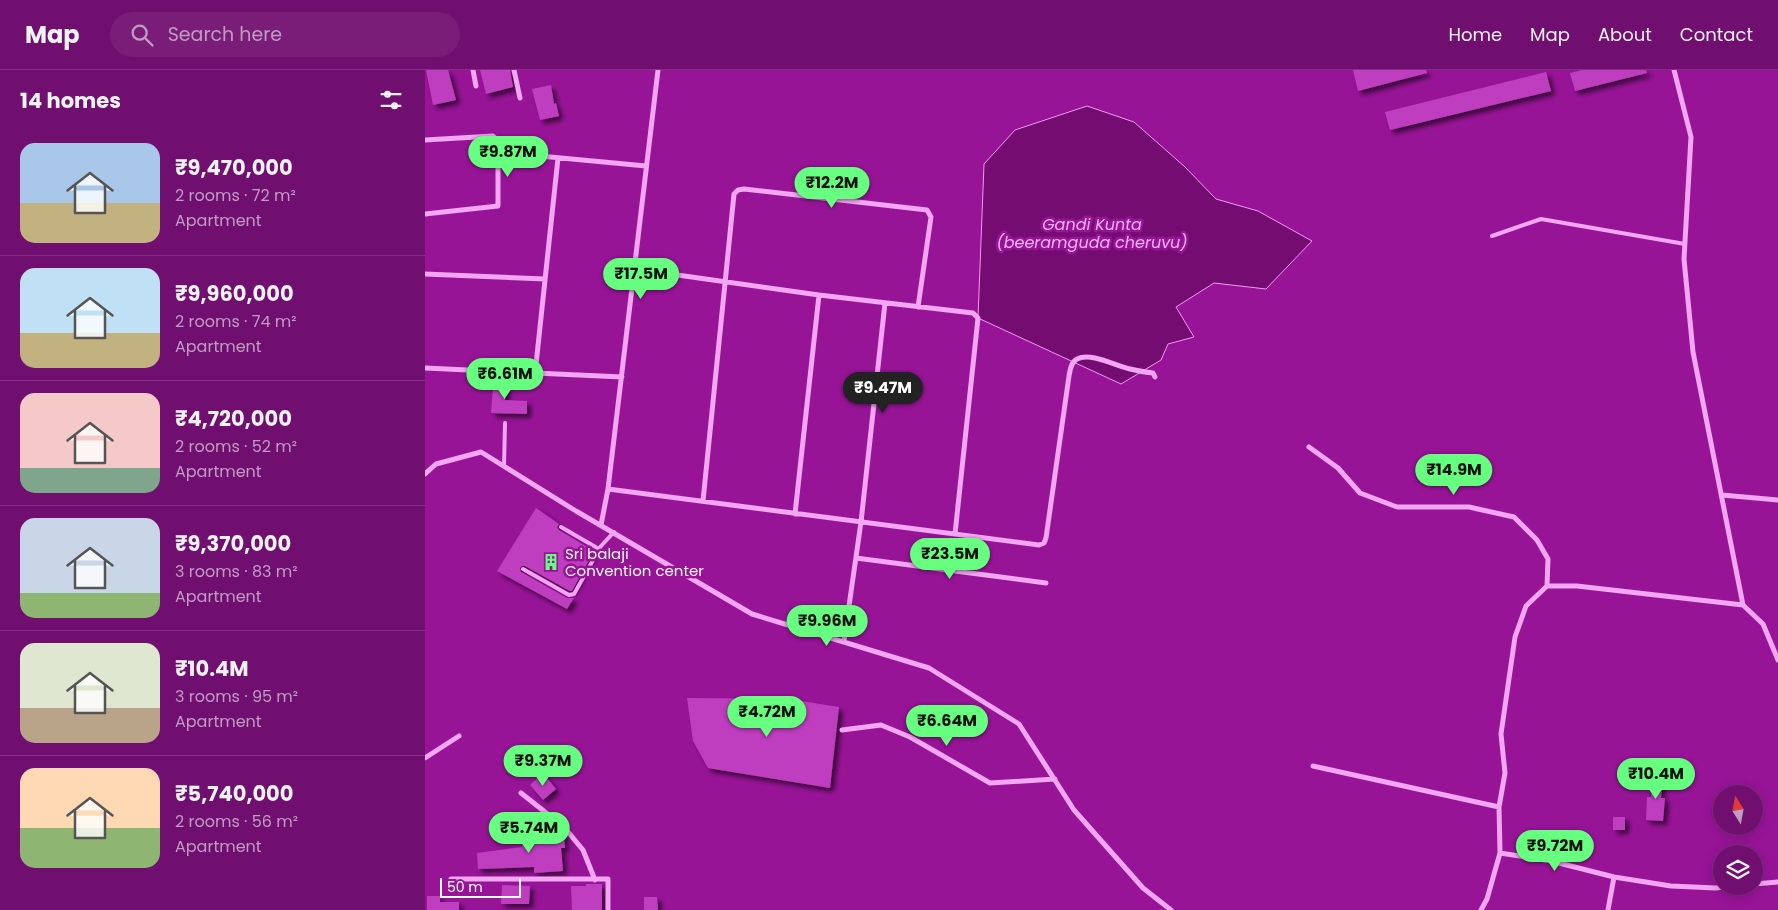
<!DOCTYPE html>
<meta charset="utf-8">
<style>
:root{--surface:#710f70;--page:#791d78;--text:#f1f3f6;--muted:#c09cc3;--line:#832f83;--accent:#67ff7f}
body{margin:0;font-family:Poppins,sans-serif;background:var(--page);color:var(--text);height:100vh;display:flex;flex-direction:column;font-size:19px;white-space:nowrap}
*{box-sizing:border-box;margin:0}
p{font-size:16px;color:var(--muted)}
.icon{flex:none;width:28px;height:28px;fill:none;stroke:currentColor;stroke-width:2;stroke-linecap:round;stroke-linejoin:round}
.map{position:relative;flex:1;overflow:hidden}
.panel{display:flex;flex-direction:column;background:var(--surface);width:425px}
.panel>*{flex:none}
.needle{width:32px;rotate:349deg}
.controls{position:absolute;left:1288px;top:715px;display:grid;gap:10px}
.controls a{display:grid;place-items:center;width:50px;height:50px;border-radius:50%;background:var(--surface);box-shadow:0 2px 12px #0003,0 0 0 1px var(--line);font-size:25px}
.scale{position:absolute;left:15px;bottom:12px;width:81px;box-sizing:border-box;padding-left:5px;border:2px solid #fff;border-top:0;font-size:14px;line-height:18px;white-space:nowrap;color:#fff;-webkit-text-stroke:4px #971496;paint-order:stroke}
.price{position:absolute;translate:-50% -42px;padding:0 11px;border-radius:18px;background:var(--accent);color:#111;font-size:16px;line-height:32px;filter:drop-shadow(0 1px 2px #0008)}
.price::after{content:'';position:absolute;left:50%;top:30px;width:15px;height:11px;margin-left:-8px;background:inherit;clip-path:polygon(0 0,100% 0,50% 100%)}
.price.current{background:#222;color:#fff}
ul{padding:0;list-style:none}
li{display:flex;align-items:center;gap:15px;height:125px;padding:0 20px}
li+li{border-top:1px solid var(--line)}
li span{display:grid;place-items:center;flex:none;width:140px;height:100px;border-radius:15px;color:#555}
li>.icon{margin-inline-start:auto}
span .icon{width:60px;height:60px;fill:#fffc;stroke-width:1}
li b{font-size:21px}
h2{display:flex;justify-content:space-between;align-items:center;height:60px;padding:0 20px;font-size:21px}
header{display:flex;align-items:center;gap:30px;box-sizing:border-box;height:70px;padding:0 25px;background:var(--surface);border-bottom:1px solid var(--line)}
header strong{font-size:24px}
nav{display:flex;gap:28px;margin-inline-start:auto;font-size:18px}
.search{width:350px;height:45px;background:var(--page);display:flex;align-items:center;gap:12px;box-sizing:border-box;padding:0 18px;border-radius:28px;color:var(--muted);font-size:19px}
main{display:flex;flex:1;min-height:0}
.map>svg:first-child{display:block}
.water{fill:#740c72;stroke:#f498f5}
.building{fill:#bf3dbf;filter:url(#shadow)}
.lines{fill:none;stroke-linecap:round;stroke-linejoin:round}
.service{stroke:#f2a6f3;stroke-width:4}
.minor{stroke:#f2a6f3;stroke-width:5}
.labels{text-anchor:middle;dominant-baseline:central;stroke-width:5;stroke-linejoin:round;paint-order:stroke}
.poi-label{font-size:15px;fill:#fff;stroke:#971496;text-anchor:start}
.water-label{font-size:16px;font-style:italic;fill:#f8b6f9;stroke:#971496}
</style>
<header>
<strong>Map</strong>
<div class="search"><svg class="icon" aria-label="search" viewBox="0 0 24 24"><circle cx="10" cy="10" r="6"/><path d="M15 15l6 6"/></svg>Search here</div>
<nav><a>Home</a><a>Map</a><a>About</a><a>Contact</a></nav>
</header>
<main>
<section class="panel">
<h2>14 homes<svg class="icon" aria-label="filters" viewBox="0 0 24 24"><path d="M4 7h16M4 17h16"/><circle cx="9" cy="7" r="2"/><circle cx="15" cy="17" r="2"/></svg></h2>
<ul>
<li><span style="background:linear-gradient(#a9c7e8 60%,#c2b280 0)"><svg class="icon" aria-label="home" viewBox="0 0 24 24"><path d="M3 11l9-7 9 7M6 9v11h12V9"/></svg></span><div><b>₹9,470,000</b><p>2 rooms · 72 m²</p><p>Apartment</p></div></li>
<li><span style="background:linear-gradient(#bfe0f5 65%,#c2b280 0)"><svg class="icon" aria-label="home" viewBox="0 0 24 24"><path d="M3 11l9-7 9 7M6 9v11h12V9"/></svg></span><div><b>₹9,960,000</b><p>2 rooms · 74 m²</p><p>Apartment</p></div></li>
<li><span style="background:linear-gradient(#f6c9c9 75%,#7fa58c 0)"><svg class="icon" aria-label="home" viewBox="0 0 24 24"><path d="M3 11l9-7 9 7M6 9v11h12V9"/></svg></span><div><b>₹4,720,000</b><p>2 rooms · 52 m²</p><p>Apartment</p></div></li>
<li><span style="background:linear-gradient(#c9d6e8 75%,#8fb573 0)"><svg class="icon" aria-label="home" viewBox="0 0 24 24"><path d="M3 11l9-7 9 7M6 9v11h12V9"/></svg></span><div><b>₹9,370,000</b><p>3 rooms · 83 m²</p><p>Apartment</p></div></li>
<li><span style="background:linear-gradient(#dfe7d0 65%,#b9a48a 0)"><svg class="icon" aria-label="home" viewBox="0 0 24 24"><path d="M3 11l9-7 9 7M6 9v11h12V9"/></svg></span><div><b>₹10.4M</b><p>3 rooms · 95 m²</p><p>Apartment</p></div></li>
<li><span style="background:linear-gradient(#ffd9b3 60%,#8fb573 0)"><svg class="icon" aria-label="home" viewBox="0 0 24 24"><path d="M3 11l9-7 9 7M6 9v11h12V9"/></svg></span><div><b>₹5,740,000</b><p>2 rooms · 56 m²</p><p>Apartment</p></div></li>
</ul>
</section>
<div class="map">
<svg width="1353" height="840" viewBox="0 0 1353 840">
<defs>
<filter id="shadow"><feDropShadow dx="4" dy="4" stdDeviation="2.5" flood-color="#0009"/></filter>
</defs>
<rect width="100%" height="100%" fill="#971496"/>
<path class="water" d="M662 36 709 52 760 97 791 129 833 141 887 171 841 219 789 213 751 237 769 267 743 274 736 290 696 314 553 248 559 94 590 60Z"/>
<path class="building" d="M1 0H23L31 30 8 35Z
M55 0H85L88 17 61 24Z
M928 0H1001L1002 3 933 21Z
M1157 0H1221L1222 3 1150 21 1145 3Z
M1121 2 1126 21 965 60 960 42Z
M126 15 129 34 131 33 134 46 115 50 107 19Z
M69 306 82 307 80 330 102 331V344L66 343Z
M111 438 134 454 132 457 134 460 169 481 147 521H145L100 496H97L95 498 96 502 142 528H149L142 539 72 501Z
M262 628 364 629 414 637 405 718 283 698 268 671Z
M118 703 131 719 118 730 105 715Z
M1229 703 1238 704 1236 728H1240L1238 751 1221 750 1222 727H1226Z
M1188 747H1200V760H1188Z
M111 759V764L137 761 139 764 140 778H136L138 801 109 803V797L53 799 52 783 97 777V760Z
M161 814H177V840H147L146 816H161Z
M77 815 105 816 104 834H76Z
M2 826H15V832H34V840H2Z
M219 827H232L233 840H219Z"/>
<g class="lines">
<path class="service" d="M1067 166 1116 149 1260 174
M79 396 80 353
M136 457 174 479
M98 499 144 525 149 524 176 476 189 462"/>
<path class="minor" d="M48 0 51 16
M89 0 95 28
M1249 0 1266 67 1259 189 1268 282 1318 535
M0 70 68 66 72 70 73 82 221 96
M0 144 73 136V82
M210 199 394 225 548 243 553 248 530 464
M0 204 120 209
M0 298 197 307
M110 304 133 88
M884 377 913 398 935 423 972 437H1044L1089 447 1112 470 1123 489 1122 516
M0 404 11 394 56 382 151 441 327 544 504 598 594 654 649 740 718 818 746 840
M183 419 614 475 619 473 621 468 644 306C645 300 646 292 652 289 666 282 691 296 705 299 713 301 720 302 728 303L730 307
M1297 425 1353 430
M278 431 309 124 313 120 319 119 502 140 506 147 493 237
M370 444 394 225
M176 455 183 419 233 0
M431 488 621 513
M419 571 436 452 460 233
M417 660 456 655 485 667 565 713 630 709
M0 688 34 666
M888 696 1074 737
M96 723 139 757 158 780 170 810
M1075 783 1126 791 1189 807 1246 816 1291 818 1305 816
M26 809H183V840
M1329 814 1353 812
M1056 840 1062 829 1075 783 1074 737 1080 703 1076 664 1090 567 1101 536 1122 516H1152L1318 535 1338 554 1353 590
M1183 840 1189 807"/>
</g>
<defs>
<g id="building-bare" transform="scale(1.35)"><path d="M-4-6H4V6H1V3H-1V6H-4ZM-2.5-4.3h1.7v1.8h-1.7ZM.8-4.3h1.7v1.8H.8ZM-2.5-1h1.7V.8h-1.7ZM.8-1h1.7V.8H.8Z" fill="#67ff7f" stroke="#971496" stroke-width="2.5" paint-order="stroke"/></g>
</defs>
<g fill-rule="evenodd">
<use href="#building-bare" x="126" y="492"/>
</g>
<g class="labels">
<g class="poi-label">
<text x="140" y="483">Sri balaji<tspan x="140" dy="17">Convention center</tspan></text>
</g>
<g class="water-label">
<text x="667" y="154">Gandi Kunta<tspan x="667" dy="18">(beeramguda cheruvu)</tspan></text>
</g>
</g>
</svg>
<div class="controls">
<a><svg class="needle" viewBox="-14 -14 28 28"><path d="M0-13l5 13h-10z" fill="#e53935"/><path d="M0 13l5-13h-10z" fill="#c09cc3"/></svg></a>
<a><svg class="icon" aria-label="layers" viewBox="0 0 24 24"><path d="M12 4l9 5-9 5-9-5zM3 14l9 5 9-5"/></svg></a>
</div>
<div class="scale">50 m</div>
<b class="price" style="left:83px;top:108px">₹9.87M</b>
<b class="price" style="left:407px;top:139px">₹12.2M</b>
<b class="price" style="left:216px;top:230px">₹17.5M</b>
<b class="price" style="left:80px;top:330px">₹6.61M</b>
<b class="price current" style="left:458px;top:344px">₹9.47M</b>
<b class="price" style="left:1029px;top:426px">₹14.9M</b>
<b class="price" style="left:525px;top:510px">₹23.5M</b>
<b class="price" style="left:402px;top:577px">₹9.96M</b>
<b class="price" style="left:342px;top:668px">₹4.72M</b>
<b class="price" style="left:522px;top:677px">₹6.64M</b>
<b class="price" style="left:118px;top:717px">₹9.37M</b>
<b class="price" style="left:1231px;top:730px">₹10.4M</b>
<b class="price" style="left:104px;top:784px">₹5.74M</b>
<b class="price" style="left:1130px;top:802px">₹9.72M</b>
</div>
</main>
